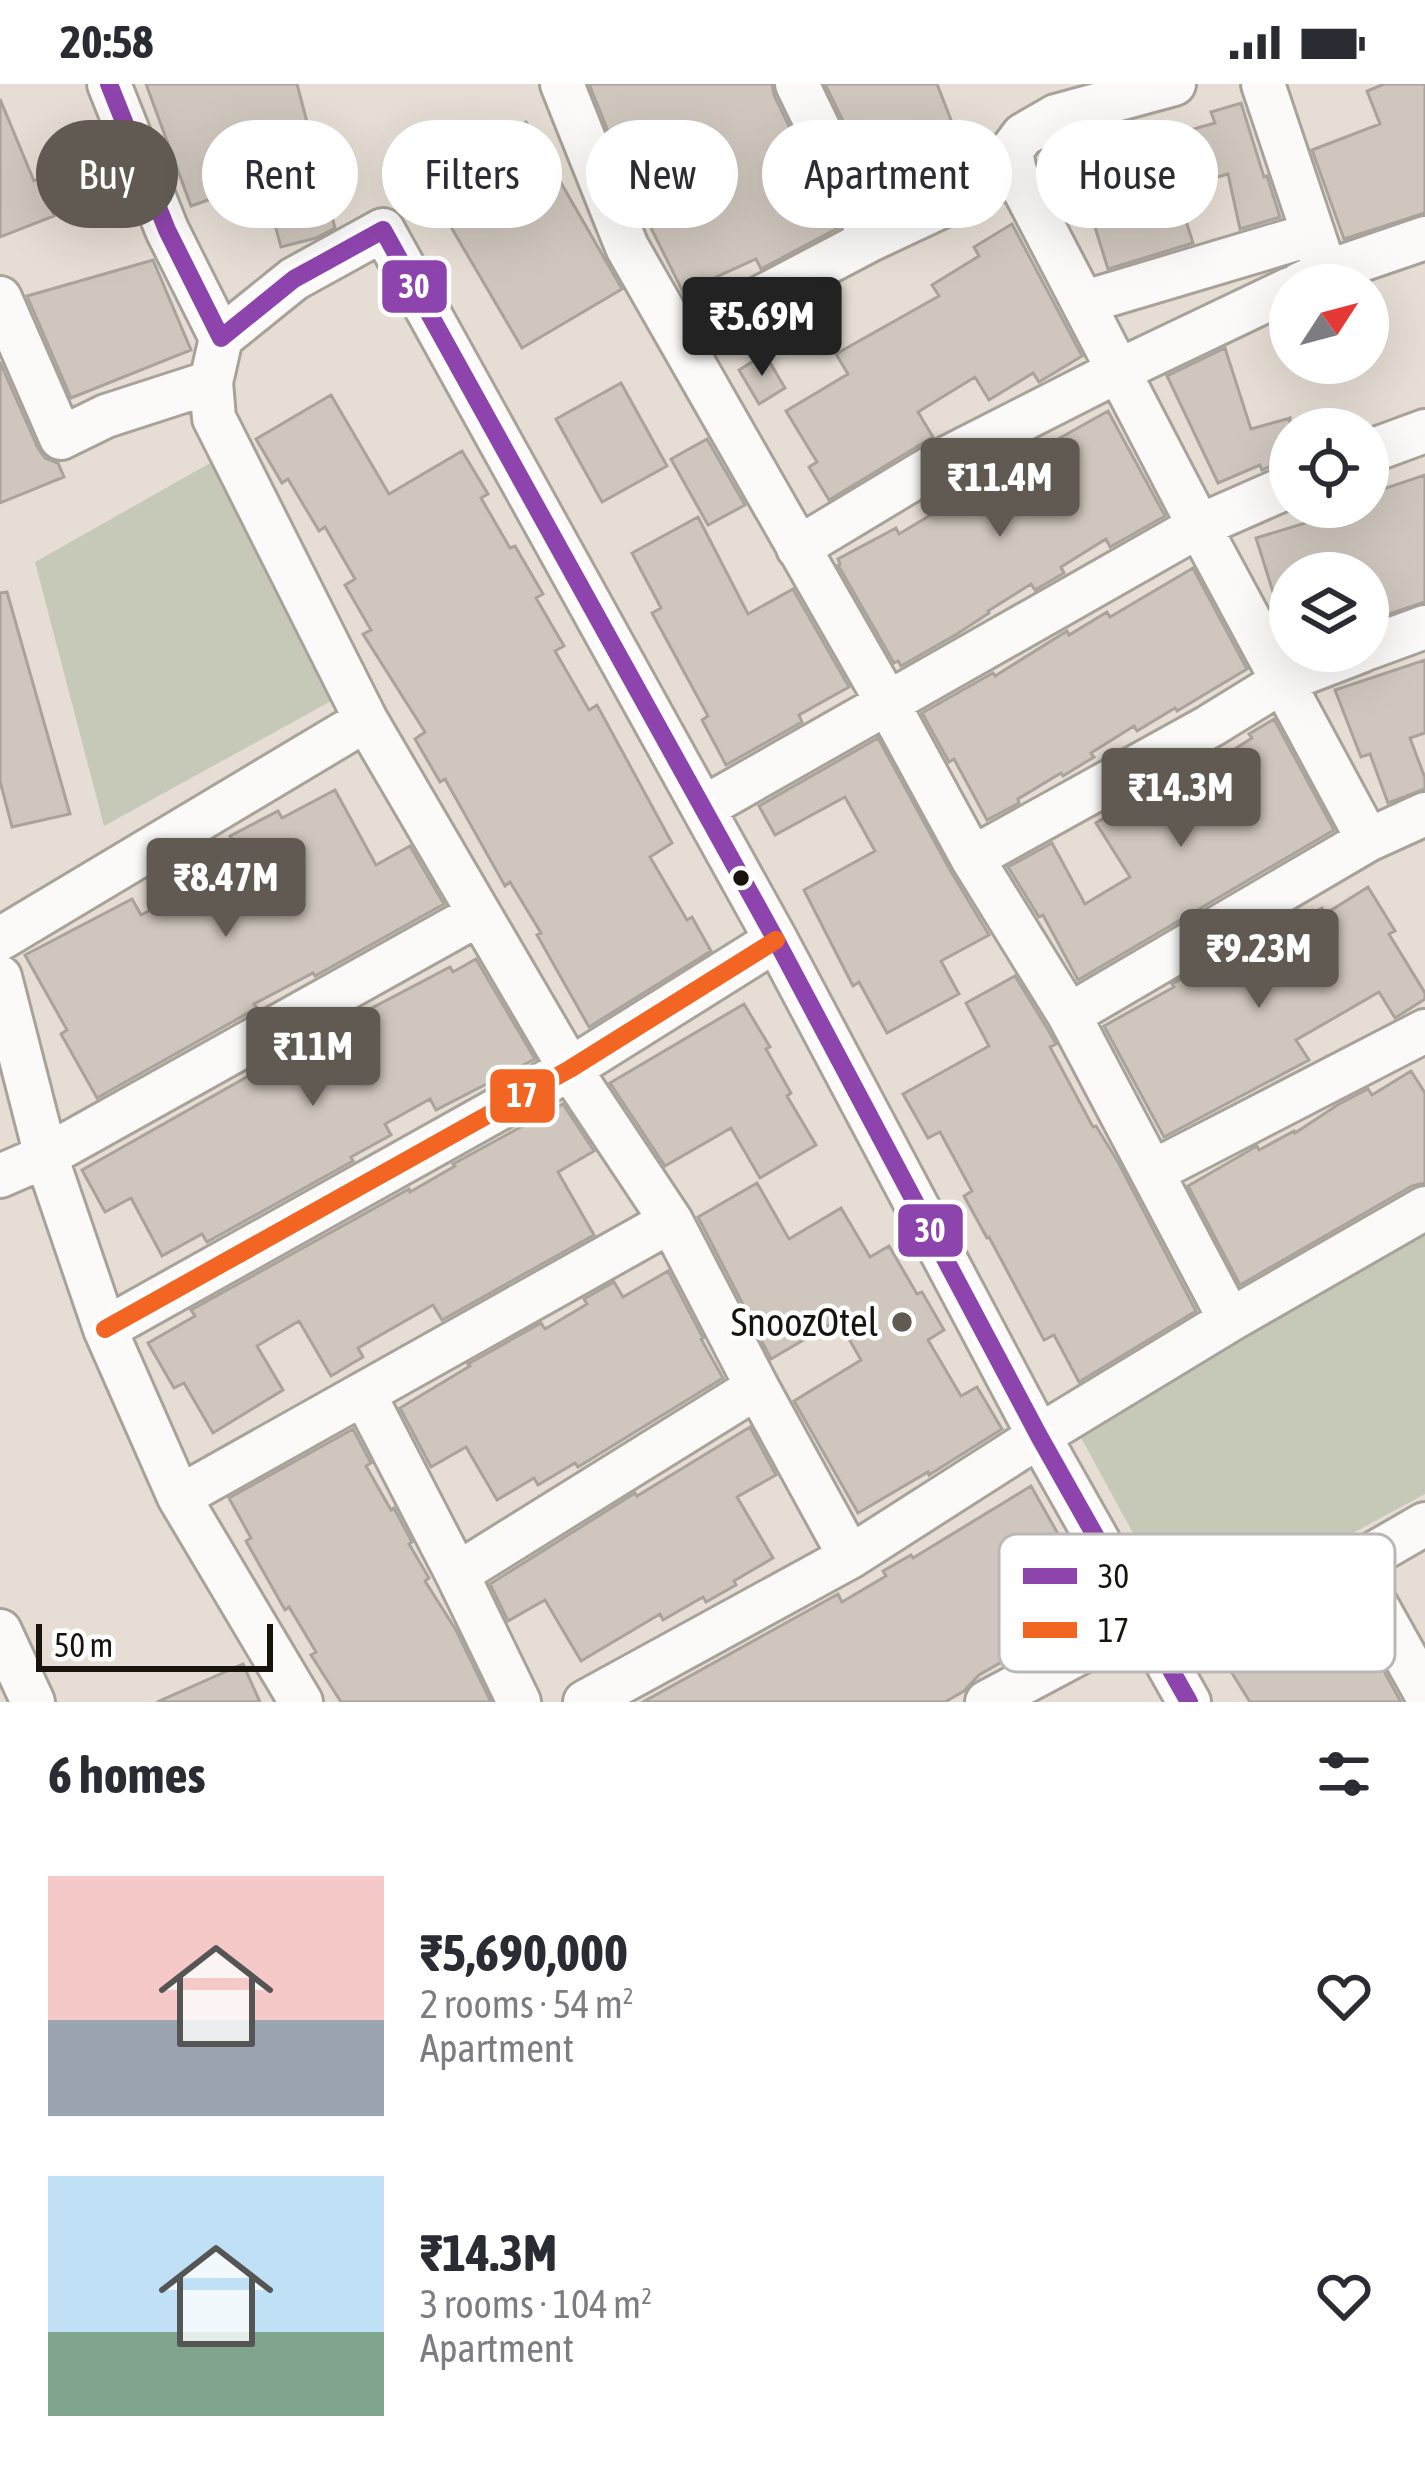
<!DOCTYPE html>
<meta charset="utf-8">
<style>
:root{--surface:#fff;--page:#f2f2f3;--text:#2b2b33;--muted:#7c7c81;--accent:#605a53}
body{margin:0;font-family:"Asap Condensed",sans-serif;background:var(--page);color:var(--text);height:100vh;display:flex;flex-direction:column;font-size:45px;white-space:nowrap}
*{box-sizing:border-box;margin:0}
p{font-size:39px;color:var(--muted)}
.icon{flex:none;width:66px;height:66px;fill:none;stroke:currentColor;stroke-width:2;stroke-linecap:round;stroke-linejoin:round}
.map{position:relative;height:1618px;overflow:hidden}
.side{display:flex;flex-direction:column;background:var(--surface);flex:1}
.side>*{flex:none}
.banner{position:absolute;left:36px;top:36px;width:1353px;height:108px;display:flex;gap:24px}
.needle{width:78px;rotate:54deg}
.controls{position:absolute;left:1269px;top:180px;display:grid;gap:24px}
.controls a{display:grid;place-items:center;width:120px;height:120px;border-radius:50%;background:var(--surface);box-shadow:0 12px 48px #0002;font-size:60px}
.scale{position:absolute;left:36px;bottom:30px;width:237px;box-sizing:border-box;padding-left:12px;border:6px solid #18130d;border-top:0;font-size:33px;line-height:42px;white-space:nowrap;color:#18130d;-webkit-text-stroke:9px #fff;paint-order:stroke}
.price{position:absolute;translate:-50% -102px;padding:0 27px;border-radius:12px;background:var(--accent);color:#fff;font-size:39px;line-height:78px;filter:drop-shadow(0 3px 6px #0008)}
.price::after{content:'';position:absolute;left:50%;top:72px;width:36px;height:27px;margin-left:-18px;background:inherit;clip-path:polygon(0 0,100% 0,50% 100%)}
.price.selected{background:#222;color:#fff}
ul{padding:0;list-style:none}
li{display:flex;align-items:center;gap:36px;height:300px;padding:0 48px}
li span{display:grid;place-items:center;flex:none;width:336px;height:240px;border-radius:0px;color:#555}
li>.icon{margin-inline-start:auto}
span .icon{width:144px;height:144px;fill:#fffc;stroke-width:1}
li b{font-size:51px}
h2{display:flex;justify-content:space-between;align-items:center;height:144px;padding:0 48px;font-size:51px}
.chip{padding:0 42px;border-radius:54px;background:var(--surface);box-shadow:0 12px 48px #0002;font-size:42px;line-height:108px}
.chip.selected{background:var(--accent);color:#fff}
.status{display:flex;justify-content:space-between;align-items:center;height:84px;padding:0 60px;background:var(--surface);direction:ltr}
.status svg{height:33px;fill:currentColor}
.map>svg:first-child{display:block}
.green{fill:#c7c9b8}
.building{fill:#cfc7bd;stroke:#a9a39b;stroke-width:3}
.lines{fill:none;stroke-linecap:round;stroke-linejoin:round}
.minor-casing{stroke:#a8a29a;stroke-width:48}
.minor{stroke:#fbfaf9;stroke-width:42}
.bus-1-casing{stroke:#fff;stroke-width:27}
.bus-2-casing{stroke:#fff;stroke-width:27}
.bus-1{stroke:#8e44ad;stroke-width:18}
.bus-2{stroke:#f26522;stroke-width:18}
.bus-dot{fill:#18130d;stroke:#fff;stroke-width:4.5}
.poi-dot{fill:#605a53;stroke:#fff;stroke-width:4.5}
.labels{text-anchor:middle;dominant-baseline:central;stroke-width:9;stroke-linejoin:round;paint-order:stroke}
.poi-label{font-size:39px;fill:#18130d;stroke:#fff;text-anchor:end}
.key{fill:#fff;stroke:#bab8b6;stroke-width:3}
.key-label{font-size:33px;fill:#18130d}
.line-badge{stroke:#fff;stroke-width:4.5}
.badge-label{font-size:33px;text-anchor:middle;font-weight:bold;fill:#fff}
</style>
<div class="status"><b>20:58</b><svg viewBox="0 0 49 12"><path d="M0 12V9h3v3zM5 12V6h3v6zM10 12V3h3v9zM15 12V0h3v12zM26 1h20v11H26zM47 4h2v5h-2z"/></svg></div>
<div class="map">
<svg width="1425" height="1618" viewBox="0 0 1425 1618">
<rect width="100%" height="100%" fill="#e6ded4"/>
<path class="green" d="M219 374 344 610 104 742 35 478Z
M1425 1148V1410L1183 1541 1073 1339Z"/>
<path class="building" d="M146 0H297L335 144 316 154 281 163 263 97 191 122Z
M589 0H772L774 11 838 144 761 185 756 175 683 208 631 104Z
M825 0H937L967 77 927 93 930 100 884 121Z
M1384 0H1425V129L1344 155 1312 66 1380 40 1367 7Z
M0 15 34 97 40 94 54 132 0 153Z
M1241 19 1264 93 1267 92 1280 133 1240 145 1228 90 1176 105 1193 159 1108 185 1090 127 1075 131 1056 73 1165 40 1169 52 1215 39 1211 28Z
M526 38 622 205 522 264 424 97Z
M1012 140 1082 272 1039 298 1033 289 989 316 975 293 918 328 933 353 829 416 809 383 817 378 786 327 848 290 836 270 939 212 932 201 979 172 974 163Z
M153 176 191 266 71 314 27 212Z
M1225 264 1251 345 1290 334V374L1262 386 1260 381 1218 399 1167 292Z
M765 270 785 304 759 320 739 286Z
M0 278 38 364 45 374 58 379 64 393 0 419Z
M621 299 667 382 602 418 556 335Z
M331 311 389 410 462 367 488 410 481 414 510 464 515 462 543 510 536 514 564 562 555 567 589 626 597 621 672 759 650 773 687 836 692 833 711 867 589 943 537 851 541 849 510 798 505 802 445 695 440 698 415 655 425 648 363 550 371 546 345 501 355 495 325 443 319 447 288 395 282 399 256 355Z
M1108 327 1165 432 1110 463 1106 455 1061 483 1064 489 1035 506 1031 500 988 527 989 529 957 550 901 582 898 577 894 579 838 481 840 480 838 475 896 444 899 450 1004 387 1006 390 1052 361 1051 359Z
M707 355 745 421 708 441 671 375Z
M1425 391V518L1368 537V489H1291L1290 487V542L1284 543 1256 454 1342 428 1341 423H1368V410Z
M698 433 748 530 793 505 849 603 799 631 802 638 726 681 702 636 708 632 652 529 661 524 632 469Z
M1193 484 1247 585 1177 627 1175 624 1137 647 1134 642 1091 669 1094 673 1063 692 1061 689 1018 715 1019 719 987 736 954 675 949 678 922 629 984 594 993 589 995 592 1067 547 1069 551 1107 528 1110 533Z
M7 508 70 730 12 743 0 697V509Z
M1425 576V649L1410 654 1425 694V705L1388 719 1370 670 1361 673 1335 606Z
M1274 635 1334 746 1078 896 1043 831 1039 833 1008 783 1052 759 1085 820 1130 793 1096 739 1163 697 1169 707 1252 654 1249 650Z
M878 654 950 786 989 851 941 877 959 910 887 949 859 898 853 902 804 806 875 767 845 713 775 751 759 722Z
M335 706 376 781 410 762 444 820 315 892 313 889 254 920 257 924 97 1014 61 950 67 946 25 871 132 815 141 831 196 802 188 787 236 762 230 752 278 727 282 734Z
M1368 803 1395 847 1389 850 1425 909V915L1395 934 1379 908 1296 956 1309 976 1164 1053 1104 942 1174 903 1172 900 1207 880 1210 884 1242 865 1245 869 1322 824 1325 830Z
M476 875 535 975 436 1026 430 1015 385 1040 391 1051 351 1073 353 1077 207 1158 202 1150 162 1172 131 1114 105 1128 82 1086 330 946 450 883 453 888Z
M1015 892 1047 944 1056 960 1050 963 1093 1043 1096 1042 1118 1078 1196 1227 1079 1298 1054 1251 1044 1256 989 1153 987 1154 964 1112 972 1107 940 1048 928 1054 903 1010 989 962 966 919Z
M744 920 770 963 766 965 791 1009 787 1012 816 1061 760 1094 731 1044 665 1082 610 999Z
M1411 987 1425 1009V1099L1412 1102 1240 1201 1188 1102 1257 1062 1259 1066 1294 1047 1295 1049 1339 1020 1368 1005 1372 1011Z
M563 1020 594 1067 558 1088 594 1151 442 1236 433 1221 358 1264 363 1273 331 1292 299 1237 257 1262 283 1306 213 1349 184 1299 174 1304 148 1259 195 1232 191 1226 409 1105 410 1108 455 1082 453 1080Z
M757 1099 789 1155 841 1124 870 1173 889 1162 917 1210 922 1208 944 1246 928 1256 961 1312 977 1303 1002 1345 929 1391 928 1388 858 1429 794 1317 861 1276 838 1236 771 1275 698 1133Z
M668 1187 703 1254 701 1255 723 1294 578 1383 575 1379 538 1401 534 1394 497 1416 466 1363 431 1383 400 1324 470 1282 468 1280 541 1239 545 1245 587 1220 584 1215 614 1198 623 1213Z
M750 1343 776 1391 737 1413 773 1474 734 1497 736 1501 706 1518 703 1513 663 1536 660 1530 581 1577 545 1516 508 1537 490 1500 635 1409 637 1412Z
M353 1345 371 1379 366 1382 391 1426 394 1424 412 1458 409 1460 429 1494 425 1497 456 1546 491 1618H341L311 1571 316 1568 289 1523 285 1526 246 1457 251 1454 229 1414Z
M1031 1402 1102 1528 1023 1570 1021 1567 979 1591 964 1607 945 1618H643L838 1510 842 1518 886 1492 883 1487 911 1471 913 1474Z
M1273 1512 1298 1556 1351 1527 1401 1618H1250L1207 1549Z
M243 1580 260 1618H157Z"/>
<g class="lines">
<g class="minor-casing">
<path id="minor" d="M109 0 167 146 221 254 294 195 383 146 776 856 1039 1352 1189 1618
M562 0 627 163 887 618 972 774 1069 931 1230 1236
M797 0 872 155
M1174 0 1056 32 1023 51 1011 67 1015 88 1199 442 1368 756
M1263 0 1326 188
M1300 200 1326 188 1425 154
M0 214 61 354 106 332 211 298
M1085 218 1313 150
M221 254 211 298 214 334 366 636 570 985 671 1137 757 1303 850 1473
M680 256 872 155 1015 88
M1368 368 1425 347
M798 464 949 373 1118 287 1290 205
M1368 564 1425 543
M703 724 1199 442 1290 402
M972 774 1210 642 1283 597 1361 567
M0 855 366 636
M0 893 46 1072 105 1245 179 1413 301 1618
M1069 931 1368 756 1425 730
M1152 1088 1425 947
M0 1092 46 1072 479 830
M105 1245 570 985 776 856
M364 1310 457 1490 519 1618
M179 1413 671 1137
M1425 1440 1354 1481 1425 1608
M457 1490 757 1303
M0 1547 33 1618
M585 1618 850 1473 1039 1352 1230 1236 1425 1124
M987 1618 1141 1536"/>
</g>
<use href="#minor" class="minor"/>
<g class="bus-1-casing">
<path id="bus-1" d="M109 0 167 146 221 254 294 195 383 146 776 856 1039 1352 1189 1618"/>
</g>
<g class="bus-2-casing">
<path id="bus-2" d="M105 1245 570 985 776 856"/>
</g>
<use href="#bus-1" class="bus-1"/>
<use href="#bus-2" class="bus-2"/>
</g>
<circle class="bus-dot" cx="741" cy="794" r="10"/>
<circle class="poi-dot" cx="902" cy="1238" r="12"/>
<g class="labels">
<g class="poi-label">
<text x="878" y="1238">SnoozOtel</text>
</g>
</g>
<rect x="999" y="1450" width="396" height="138" rx="18" class="key"/>
<rect x="1023" y="1484" width="54" height="16" fill="#8e44ad"/>
<rect x="1023" y="1538" width="54" height="16" fill="#f26522"/>
<g class="key-label">
<text x="1098" y="1504">30</text>
<text x="1098" y="1558">17</text>
</g>
<g class="line-badge">
<rect x="380" y="174" width="69" height="57" rx="12" fill="#8e44ad"/>
<rect x="488" y="983" width="69" height="58" rx="12" fill="#f26522"/>
<rect x="896" y="1118" width="69" height="57" rx="12" fill="#8e44ad"/>
</g>
<g class="badge-label">
<text x="414" y="214">30</text>
<text x="522" y="1023">17</text>
<text x="930" y="1158">30</text>
</g>
</svg>
<div class="controls">
<a><svg class="needle" viewBox="-14 -14 28 28"><path d="M0-13l5 13h-10z" fill="#e53935"/><path d="M0 13l5-13h-10z" fill="#7c7c81"/></svg></a>
<a><svg class="icon" aria-label="locate" viewBox="0 0 24 24"><circle cx="12" cy="12" r="6"/><path d="M12 2v4M12 18v4M2 12h4M18 12h4"/></svg></a>
<a><svg class="icon" aria-label="layers" viewBox="0 0 24 24"><path d="M12 4l9 5-9 5-9-5zM3 14l9 5 9-5"/></svg></a>
</div>
<div class="scale">50 m</div>
<b class="price selected" style="left:762px;top:295px">₹5.69M</b>
<b class="price" style="left:1000px;top:456px">₹11.4M</b>
<b class="price" style="left:1181px;top:766px">₹14.3M</b>
<b class="price" style="left:226px;top:856px">₹8.47M</b>
<b class="price" style="left:1259px;top:927px">₹9.23M</b>
<b class="price" style="left:313px;top:1025px">₹11M</b>
<div class="banner">
<a class="chip selected">Buy</a>
<a class="chip">Rent</a>
<a class="chip">Filters</a>
<a class="chip">New</a>
<a class="chip">Apartment</a>
<a class="chip">House</a>
</div>
</div>
<section class="side">
<h2>6 homes<svg class="icon" aria-label="filters" viewBox="0 0 24 24"><path d="M4 7h16M4 17h16"/><circle cx="9" cy="7" r="2"/><circle cx="15" cy="17" r="2"/></svg></h2>
<ul>
<li><span style="background:linear-gradient(#f6c9c9 60%,#9aa5b1 0)"><svg class="icon" aria-label="home" viewBox="0 0 24 24"><path d="M3 11l9-7 9 7M6 9v11h12V9"/></svg></span><div><b>₹5,690,000</b><p>2 rooms · 54 m²</p><p>Apartment</p></div><svg class="icon" aria-label="heart" viewBox="0 0 24 24"><path d="M12 20l-8-8c-3-5 5-10 8-4 3-6 11-1 8 4z"/></svg></li>
<li><span style="background:linear-gradient(#bfe0f5 65%,#7fa58c 0)"><svg class="icon" aria-label="home" viewBox="0 0 24 24"><path d="M3 11l9-7 9 7M6 9v11h12V9"/></svg></span><div><b>₹14.3M</b><p>3 rooms · 104 m²</p><p>Apartment</p></div><svg class="icon" aria-label="heart" viewBox="0 0 24 24"><path d="M12 20l-8-8c-3-5 5-10 8-4 3-6 11-1 8 4z"/></svg></li>
</ul>
</section>
